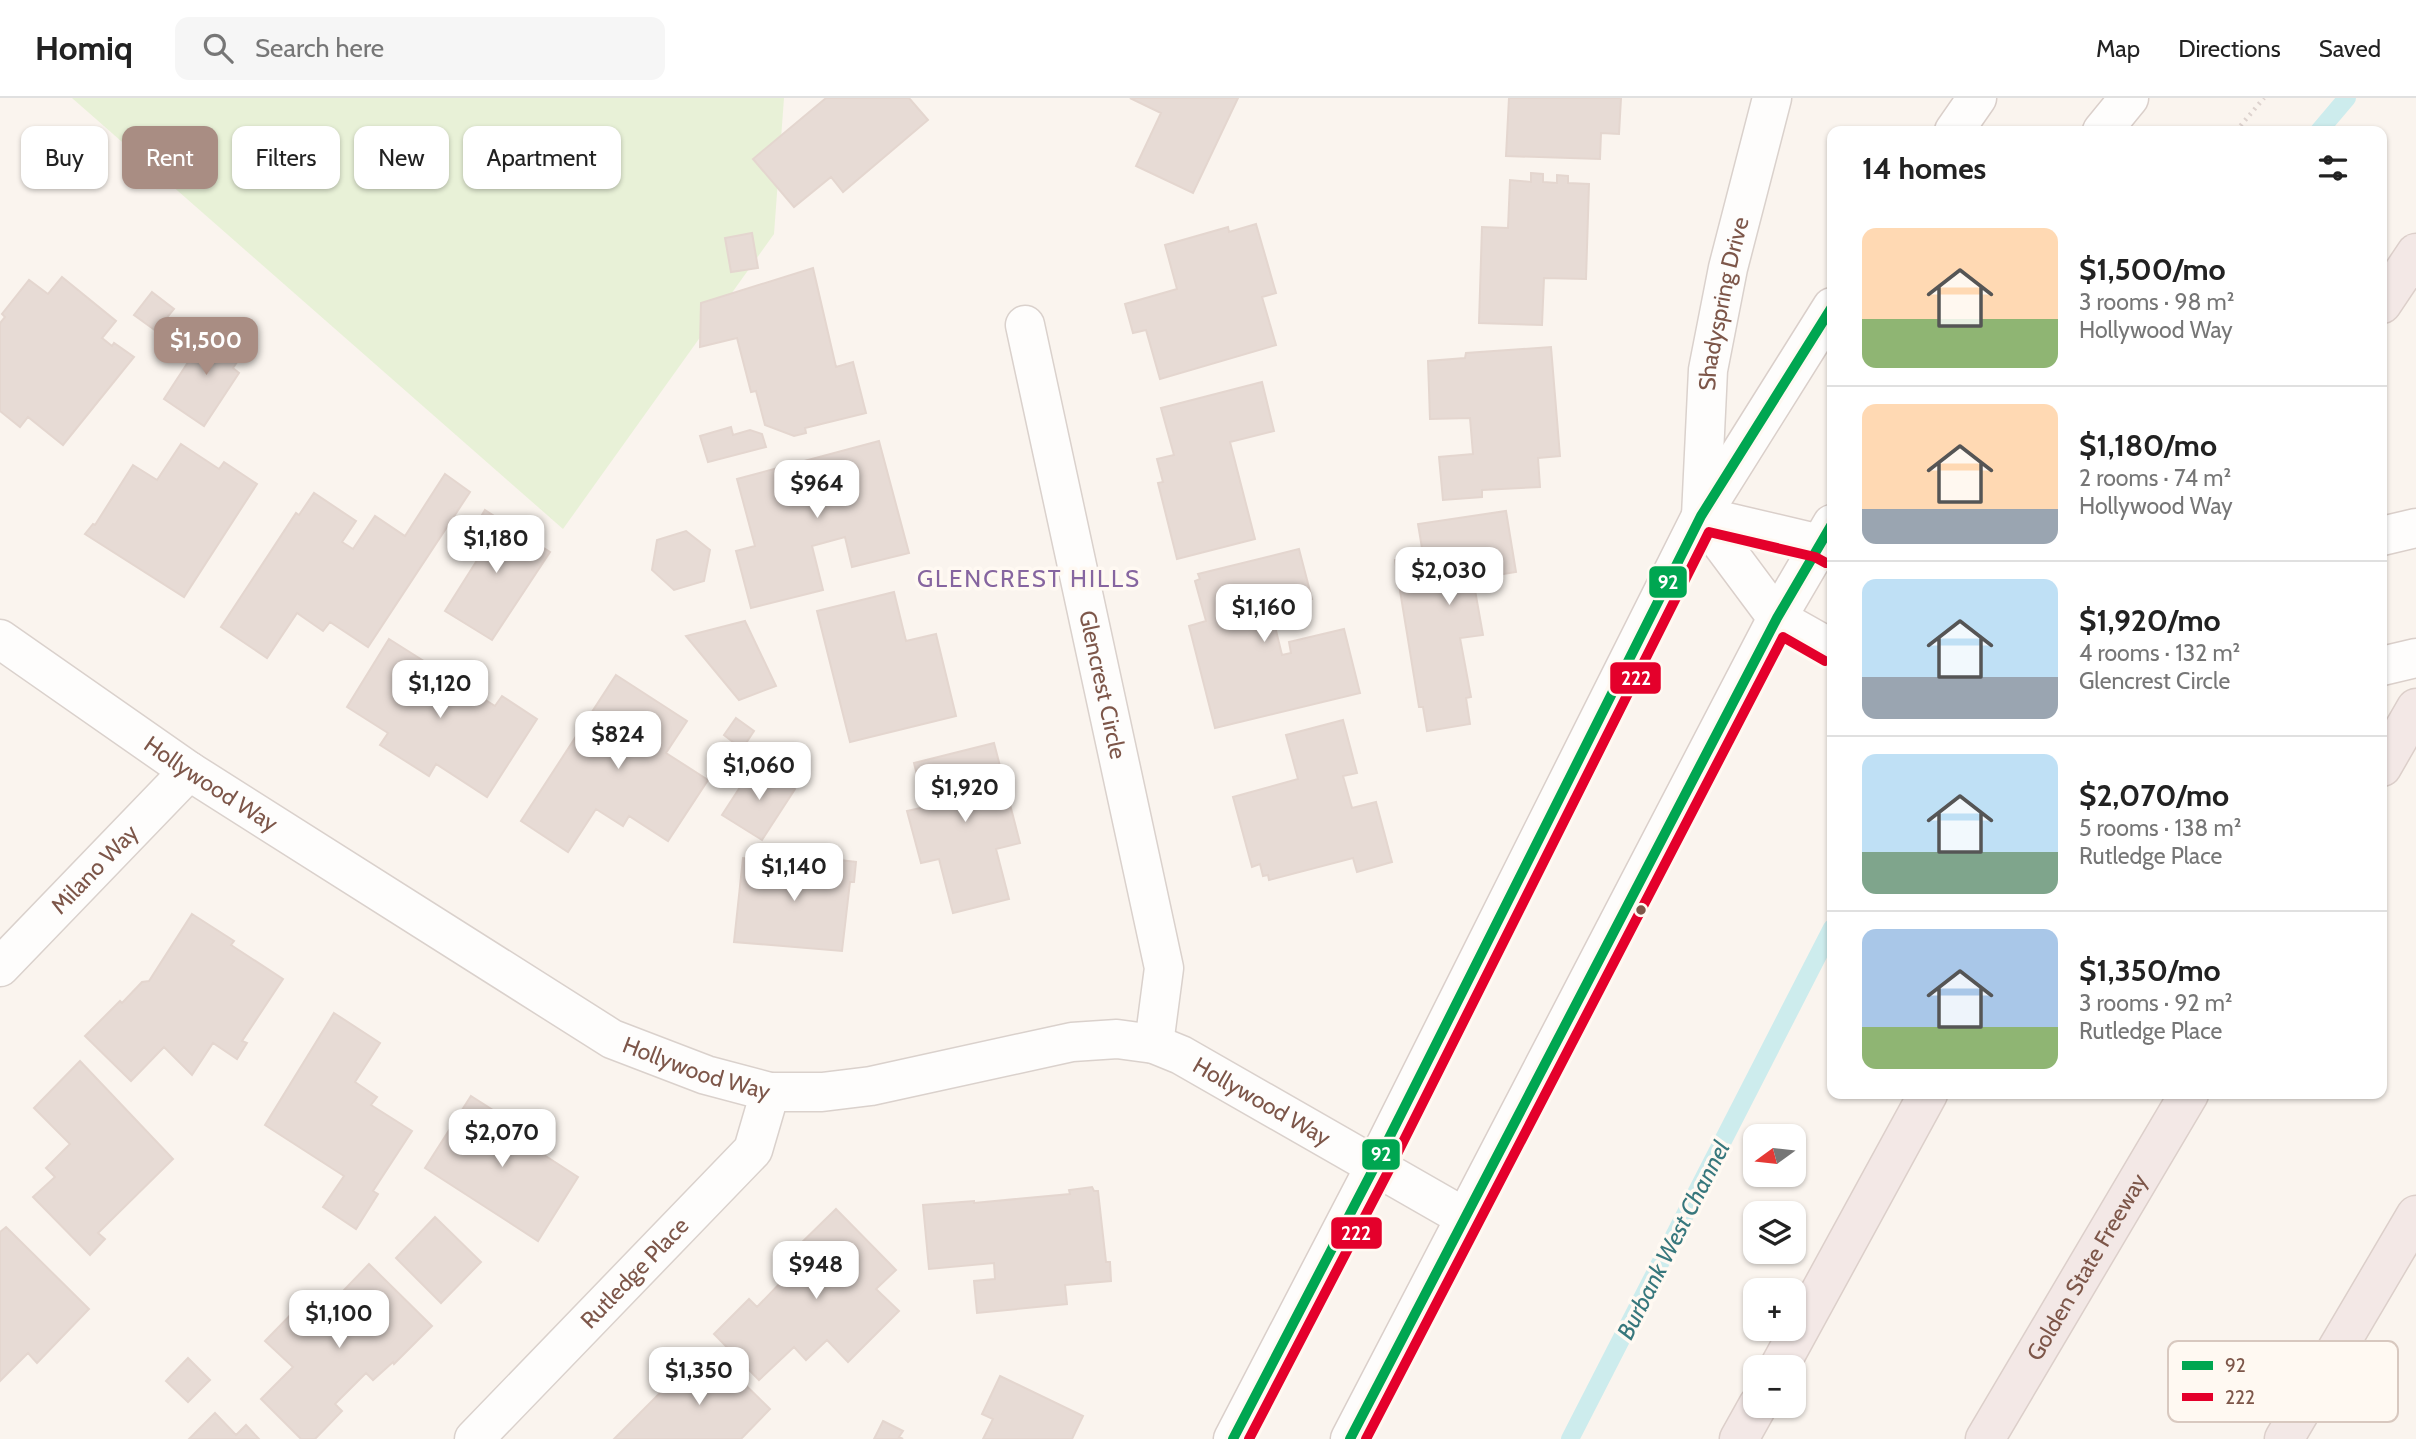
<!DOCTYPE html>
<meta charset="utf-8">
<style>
:root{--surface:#fff;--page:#f6f6f6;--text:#222;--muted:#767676;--line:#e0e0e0;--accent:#a98d83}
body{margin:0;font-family:Cabin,sans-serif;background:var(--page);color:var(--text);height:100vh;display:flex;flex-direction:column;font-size:26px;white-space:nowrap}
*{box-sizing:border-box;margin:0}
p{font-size:23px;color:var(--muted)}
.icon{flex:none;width:38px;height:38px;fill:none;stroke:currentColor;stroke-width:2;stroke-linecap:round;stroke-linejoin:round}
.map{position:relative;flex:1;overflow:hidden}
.panel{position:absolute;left:1827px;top:28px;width:560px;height:973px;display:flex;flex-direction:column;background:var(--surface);border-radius:14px;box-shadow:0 2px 5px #0004}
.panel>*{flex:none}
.banner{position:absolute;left:21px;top:28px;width:665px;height:63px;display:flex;gap:14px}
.needle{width:46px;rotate:255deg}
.tools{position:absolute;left:1743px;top:1026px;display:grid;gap:14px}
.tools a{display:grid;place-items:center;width:63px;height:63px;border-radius:14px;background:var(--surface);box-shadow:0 2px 5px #0004;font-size:35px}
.price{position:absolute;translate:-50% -60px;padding:0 16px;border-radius:14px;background:#fff;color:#222;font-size:23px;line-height:46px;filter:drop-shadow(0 2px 4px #0008)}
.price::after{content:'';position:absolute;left:50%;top:42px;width:21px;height:16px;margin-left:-10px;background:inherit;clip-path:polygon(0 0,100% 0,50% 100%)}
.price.active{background:var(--accent);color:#fff}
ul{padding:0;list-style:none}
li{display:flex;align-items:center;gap:21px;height:175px;padding:0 35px}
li+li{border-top:2px solid var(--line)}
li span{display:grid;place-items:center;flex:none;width:196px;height:140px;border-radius:14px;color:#555}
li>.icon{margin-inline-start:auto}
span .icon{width:84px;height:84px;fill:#fffc;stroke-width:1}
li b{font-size:30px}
h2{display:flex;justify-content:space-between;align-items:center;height:84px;padding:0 35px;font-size:30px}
.tag{padding:0 24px;border-radius:14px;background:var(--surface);box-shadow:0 2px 5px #0004;font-size:24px;line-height:63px}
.tag.active{background:var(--accent);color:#fff}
header{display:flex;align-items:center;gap:42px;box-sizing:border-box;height:98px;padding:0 35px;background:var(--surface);border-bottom:2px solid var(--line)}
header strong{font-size:33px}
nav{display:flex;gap:38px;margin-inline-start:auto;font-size:24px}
.search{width:490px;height:63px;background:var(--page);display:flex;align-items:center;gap:18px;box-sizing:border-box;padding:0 24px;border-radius:14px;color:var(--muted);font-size:26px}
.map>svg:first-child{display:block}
.green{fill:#e8f1d7}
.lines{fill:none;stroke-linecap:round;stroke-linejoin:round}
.stream{stroke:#cdeced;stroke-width:18}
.building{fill:#e7dbd5;stroke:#e4d6cf;stroke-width:2}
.minor-casing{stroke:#dad1cc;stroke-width:41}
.secondary-casing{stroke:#dacfca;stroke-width:41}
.motorway-casing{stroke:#dccfca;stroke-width:41}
.path{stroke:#ddd2ce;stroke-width:4.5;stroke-dasharray:2 5;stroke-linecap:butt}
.minor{stroke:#fefdfc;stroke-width:38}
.secondary{stroke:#fefdfc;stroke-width:38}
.motorway{stroke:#f3e8e6;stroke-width:38}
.bus-1-casing{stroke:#fff9f2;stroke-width:16}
.bus-2-casing{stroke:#fff9f2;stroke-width:16}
.bus-1{stroke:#00a651;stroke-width:10}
.bus-2{stroke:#e4002b;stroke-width:10}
.bus-dot{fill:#7d5649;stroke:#fff9f2;stroke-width:2.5}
.labels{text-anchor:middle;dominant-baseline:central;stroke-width:7;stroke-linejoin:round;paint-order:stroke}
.street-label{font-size:23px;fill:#7d5649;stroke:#fff9f2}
.neighbourhood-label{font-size:24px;letter-spacing:2px;fill:#8665a0;stroke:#fff9f2}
.water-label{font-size:24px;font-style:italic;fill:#37777c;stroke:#fff9f2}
.key{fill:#fff9f2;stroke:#d8c8bf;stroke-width:2}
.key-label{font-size:19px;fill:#7d5649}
.line-badge{stroke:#fff9f2;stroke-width:2.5}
.badge-label{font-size:19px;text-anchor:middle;font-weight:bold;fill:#fff}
</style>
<header>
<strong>Homiq</strong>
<div class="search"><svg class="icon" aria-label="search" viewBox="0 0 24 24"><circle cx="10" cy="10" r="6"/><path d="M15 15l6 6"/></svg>Search here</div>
<nav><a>Map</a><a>Directions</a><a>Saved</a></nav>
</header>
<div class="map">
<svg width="2416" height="1341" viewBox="0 0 2416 1341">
<rect width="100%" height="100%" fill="#faf4ee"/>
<path class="green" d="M72 0H784L774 136 563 431Z"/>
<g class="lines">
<path class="stream" d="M2319 33 2347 0
M1570 1341 1832 830"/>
</g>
<path class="building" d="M826 0H909L928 22 843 94 831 79 794 109 753 61Z
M1130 0H1238L1193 95 1136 68 1161 15Z
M1509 0H1621L1619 36 1601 35 1600 61 1506 58Z
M1531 75 1543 76V84L1557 85V77L1568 78V85L1589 86 1586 181 1544 180 1542 227 1479 225 1482 129 1508 130 1510 82 1531 84Z
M1256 126 1276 195 1262 199 1276 247 1160 281 1146 232 1133 235 1125 206 1177 191 1165 147 1228 129 1229 134Z
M752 135 758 170 731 174 725 140Z
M813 170 836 269 853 264 866 315 805 330 806 335 794 338 765 327 756 293 751 294 737 240 700 249 701 205Z
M62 179 116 223 102 240 112 248 114 245 134 259 63 347 28 319 20 329 0 313V225L5 219 2 216 29 182 48 196Z
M152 194 174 211 156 233 134 217Z
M211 229 246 251 233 270 239 275 204 328 164 301Z
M1551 249 1560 358 1538 360 1540 389 1482 392V399L1443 402 1439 359 1473 356 1470 320 1430 321 1428 263 1465 260 1466 255Z
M1262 284 1274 333 1230 344 1255 441 1177 461 1158 385 1163 384 1157 361 1174 357 1161 310Z
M731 329 733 337 750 332 762 336 766 349 708 364 700 338Z
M879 343 909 455 852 469 845 439 812 448 823 492 751 510 736 453 755 448 737 381Z
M181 346 219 371 224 364 257 386 184 499 85 436 93 426 95 427 133 367 157 382Z
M445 376 470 394 368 549 330 524 323 533 297 515 267 560 221 529 296 415 299 417 314 395 356 423 342 444 353 451 375 418 405 438Z
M485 412 550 454 492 542 445 513 481 456 465 445Z
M1506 413 1516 474 1473 481 1483 537 1460 540 1471 599 1466 600 1470 626 1427 633 1423 609H1419L1395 462 1423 456 1418 426Z
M686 433 710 452 704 483 674 492 652 472 657 442Z
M1299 451 1312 501 1271 512 1282 557 1291 555 1289 544 1344 531 1360 595 1215 630 1189 528 1206 523 1195 483 1200 481 1198 476Z
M894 494 906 543 936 536 956 618 850 644 817 513Z
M745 523 776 588 739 602 686 538Z
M389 541 495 608 502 598 537 621 487 699 436 666 429 678 380 647 388 635 347 609Z
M616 577 687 623 666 655 708 682 668 743 629 718 623 728 596 711 568 754 521 723Z
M736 620 754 633 742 651 724 637Z
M1343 622 1357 675 1343 678 1352 710 1376 704 1392 764 1357 774 1353 760 1269 782 1268 777 1263 778 1260 766 1252 769 1233 699 1298 681 1286 637Z
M994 645 1020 745 996 751 1009 801 953 815 939 761 921 765 907 713 925 709 914 665Z
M755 666 795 691 762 742 722 717Z
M813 759 856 764 854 784H850L842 853 734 844 743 760 813 767Z
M192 816 234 843 231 847 283 881 242 943 247 945 237 961 213 945 192 977 164 949 131 983 85 938 120 903 122 905 142 884 149 883Z
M334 915 380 945 355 984 377 999 371 1007 412 1033 373 1093 378 1096 356 1131 323 1109 344 1078 265 1027Z
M80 963 173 1061 98 1135 105 1141 90 1157 33 1099 55 1079 46 1070 70 1046 34 1010Z
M471 998 546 1046 541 1055 578 1079 538 1143 425 1070Z
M1092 1089 1094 1093H1098L1106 1164H1110L1111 1183 1065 1187 1067 1206 977 1215 974 1183 995 1181 994 1165 929 1171 923 1107 974 1103V1105L1070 1096 1069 1092Z
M836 1111 896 1172 876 1191 899 1213 848 1264 827 1242 806 1262 794 1249 759 1282 714 1236 749 1201 757 1209 787 1178 780 1171 799 1152 796 1150Z
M435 1119 481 1164 441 1205 396 1160Z
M6 1129 89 1211 37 1265 28 1255 0 1283V1134Z
M369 1166 432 1228 394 1266 393 1264 373 1282 366 1275 335 1306 342 1313 315 1341H301L261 1301 293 1269 265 1243 309 1198 324 1213Z
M690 1258 692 1261 695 1258 715 1277 725 1267 770 1311 741 1341H614L675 1280 672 1276Z
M188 1260 210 1282 188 1304 166 1283Z
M1000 1278 1083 1318 1072 1341H983L993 1321 982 1316Z
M215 1315 236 1337 246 1327 259 1341H189Z
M883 1323 903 1333 899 1339 903 1341H874Z"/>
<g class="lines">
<g class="minor-casing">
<g id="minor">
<path id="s1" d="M1025 227 1164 870 1154 946"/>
<path id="s2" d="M1701 418 1708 272 1728 170 1772 0"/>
<path id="s3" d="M0 541 189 673 612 941 706 977 770 994H822L871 988 1072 944 1117 941 1154 946 1181 957 1464 1119"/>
<path id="s4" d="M0 869 189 673"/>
<path id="s5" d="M474 1341 753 1052 770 994"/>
</g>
</g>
<g class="secondary-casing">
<path id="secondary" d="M1954 33 1977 0
M2102 33 2129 0
M1701 418 1777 520 1832 551
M1701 418 1820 446 1832 452
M2382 438 2416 430
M2382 568 2416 560
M1233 1341 1375 1068 1701 418 1832 209
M1350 1341 1777 520 1832 426"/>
</g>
<g class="motorway-casing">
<g id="motorway">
<path d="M2382 206 2416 155"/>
<path d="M2382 669 2416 610"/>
<path d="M1779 1269 1928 996"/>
<path d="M1739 1341 1758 1307"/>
<path id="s6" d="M1985 1341 2189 996"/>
<path d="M2284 1341 2416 1117"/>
</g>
</g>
<path class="path" d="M2236 33 2264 0"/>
<use href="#minor" class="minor"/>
<use href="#secondary" class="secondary"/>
<use href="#motorway" class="motorway"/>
<g class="bus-1-casing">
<path id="bus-1" d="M1233 1341 1375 1068 1701 418 1832 209
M1350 1341 1777 520 1832 426"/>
</g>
<g class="bus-2-casing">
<path id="bus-2" d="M1249 1341 1388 1074 1709 434 1815 459 1826 465
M1366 1341 1783 539 1825 563"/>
</g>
<use href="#bus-1" class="bus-1"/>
<use href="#bus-2" class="bus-2"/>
</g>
<circle class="bus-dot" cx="1641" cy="812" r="6"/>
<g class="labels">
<g class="street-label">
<text stroke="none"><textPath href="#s2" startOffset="214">Shadyspring Drive</textPath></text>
<text stroke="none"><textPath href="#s1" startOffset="368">Glencrest Circle</textPath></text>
<text stroke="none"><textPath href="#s3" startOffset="256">Hollywood Way</textPath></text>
<text stroke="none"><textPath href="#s4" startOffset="136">Milano Way</textPath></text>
<text stroke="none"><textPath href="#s3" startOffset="821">Hollywood Way</textPath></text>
<text stroke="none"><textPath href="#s3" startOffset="1410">Hollywood Way</textPath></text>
<text stroke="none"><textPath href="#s6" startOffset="200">Golden State Freeway</textPath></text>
<text stroke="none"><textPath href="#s5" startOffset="231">Rutledge Place</textPath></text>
</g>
<g class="neighbourhood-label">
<text x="1029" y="480">GLENCREST HILLS</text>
</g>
<g class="water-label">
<text transform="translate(1673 1142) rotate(-63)">Burbank West Channel</text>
</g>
</g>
<rect x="2168" y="1243" width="230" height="81" rx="10" class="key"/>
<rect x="2182" y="1263" width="31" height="9" fill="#00a651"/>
<rect x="2182" y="1295" width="31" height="8" fill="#e4002b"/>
<g class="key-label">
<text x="2225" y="1274">92</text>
<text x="2225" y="1306">222</text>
</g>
<g class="line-badge">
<rect x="1648" y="467" width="40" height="34" rx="7" fill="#00a651"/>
<rect x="1609" y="563" width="53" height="34" rx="7" fill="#e4002b"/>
<rect x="1361" y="1040" width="40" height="33" rx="7" fill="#00a651"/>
<rect x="1330" y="1118" width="53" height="34" rx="7" fill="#e4002b"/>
</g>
<g class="badge-label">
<text x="1668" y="491">92</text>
<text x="1636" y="587">222</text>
<text x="1381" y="1063">92</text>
<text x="1356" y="1142">222</text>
</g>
</svg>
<div class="tools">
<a><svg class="needle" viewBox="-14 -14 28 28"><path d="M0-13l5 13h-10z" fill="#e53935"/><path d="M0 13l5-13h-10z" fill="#767676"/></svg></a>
<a><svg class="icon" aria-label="layers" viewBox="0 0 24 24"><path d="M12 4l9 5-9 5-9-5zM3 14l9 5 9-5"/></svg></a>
<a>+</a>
<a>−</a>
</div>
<b class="price active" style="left:206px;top:279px">$1,500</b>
<b class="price" style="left:817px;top:422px">$964</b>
<b class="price" style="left:496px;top:477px">$1,180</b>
<b class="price" style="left:1449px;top:509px">$2,030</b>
<b class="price" style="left:1264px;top:546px">$1,160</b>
<b class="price" style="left:440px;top:622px">$1,120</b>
<b class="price" style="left:618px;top:673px">$824</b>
<b class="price" style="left:759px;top:704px">$1,060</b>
<b class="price" style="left:965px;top:726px">$1,920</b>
<b class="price" style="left:794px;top:805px">$1,140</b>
<b class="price" style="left:502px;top:1071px">$2,070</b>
<b class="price" style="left:816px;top:1203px">$948</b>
<b class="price" style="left:339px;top:1252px">$1,100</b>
<b class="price" style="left:699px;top:1309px">$1,350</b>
<div class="banner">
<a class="tag">Buy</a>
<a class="tag active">Rent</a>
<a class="tag">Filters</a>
<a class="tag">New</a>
<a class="tag">Apartment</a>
</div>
<section class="panel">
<h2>14 homes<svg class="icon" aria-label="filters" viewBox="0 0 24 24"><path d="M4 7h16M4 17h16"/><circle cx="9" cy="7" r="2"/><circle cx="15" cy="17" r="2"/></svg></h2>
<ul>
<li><span style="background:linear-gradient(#ffd9b3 65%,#8fb573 0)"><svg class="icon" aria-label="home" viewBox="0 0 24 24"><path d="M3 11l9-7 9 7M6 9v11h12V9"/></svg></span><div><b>$1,500/mo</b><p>3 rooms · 98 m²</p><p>Hollywood Way</p></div></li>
<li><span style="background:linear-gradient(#ffd9b3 75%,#9aa5b1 0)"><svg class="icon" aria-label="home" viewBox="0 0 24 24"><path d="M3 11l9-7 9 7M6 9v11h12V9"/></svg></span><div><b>$1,180/mo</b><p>2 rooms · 74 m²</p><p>Hollywood Way</p></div></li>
<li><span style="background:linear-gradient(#bfe0f5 70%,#9aa5b1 0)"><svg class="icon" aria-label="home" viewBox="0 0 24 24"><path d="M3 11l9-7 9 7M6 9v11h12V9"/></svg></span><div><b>$1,920/mo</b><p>4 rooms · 132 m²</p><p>Glencrest Circle</p></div></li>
<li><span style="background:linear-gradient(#bfe0f5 70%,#7fa58c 0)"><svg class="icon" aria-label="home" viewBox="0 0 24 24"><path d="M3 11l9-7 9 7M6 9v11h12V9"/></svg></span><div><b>$2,070/mo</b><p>5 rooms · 138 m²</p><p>Rutledge Place</p></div></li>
<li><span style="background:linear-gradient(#a9c7e8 70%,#8fb573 0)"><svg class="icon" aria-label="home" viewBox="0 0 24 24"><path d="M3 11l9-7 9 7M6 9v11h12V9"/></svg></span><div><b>$1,350/mo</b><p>3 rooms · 92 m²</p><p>Rutledge Place</p></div></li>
</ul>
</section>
</div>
